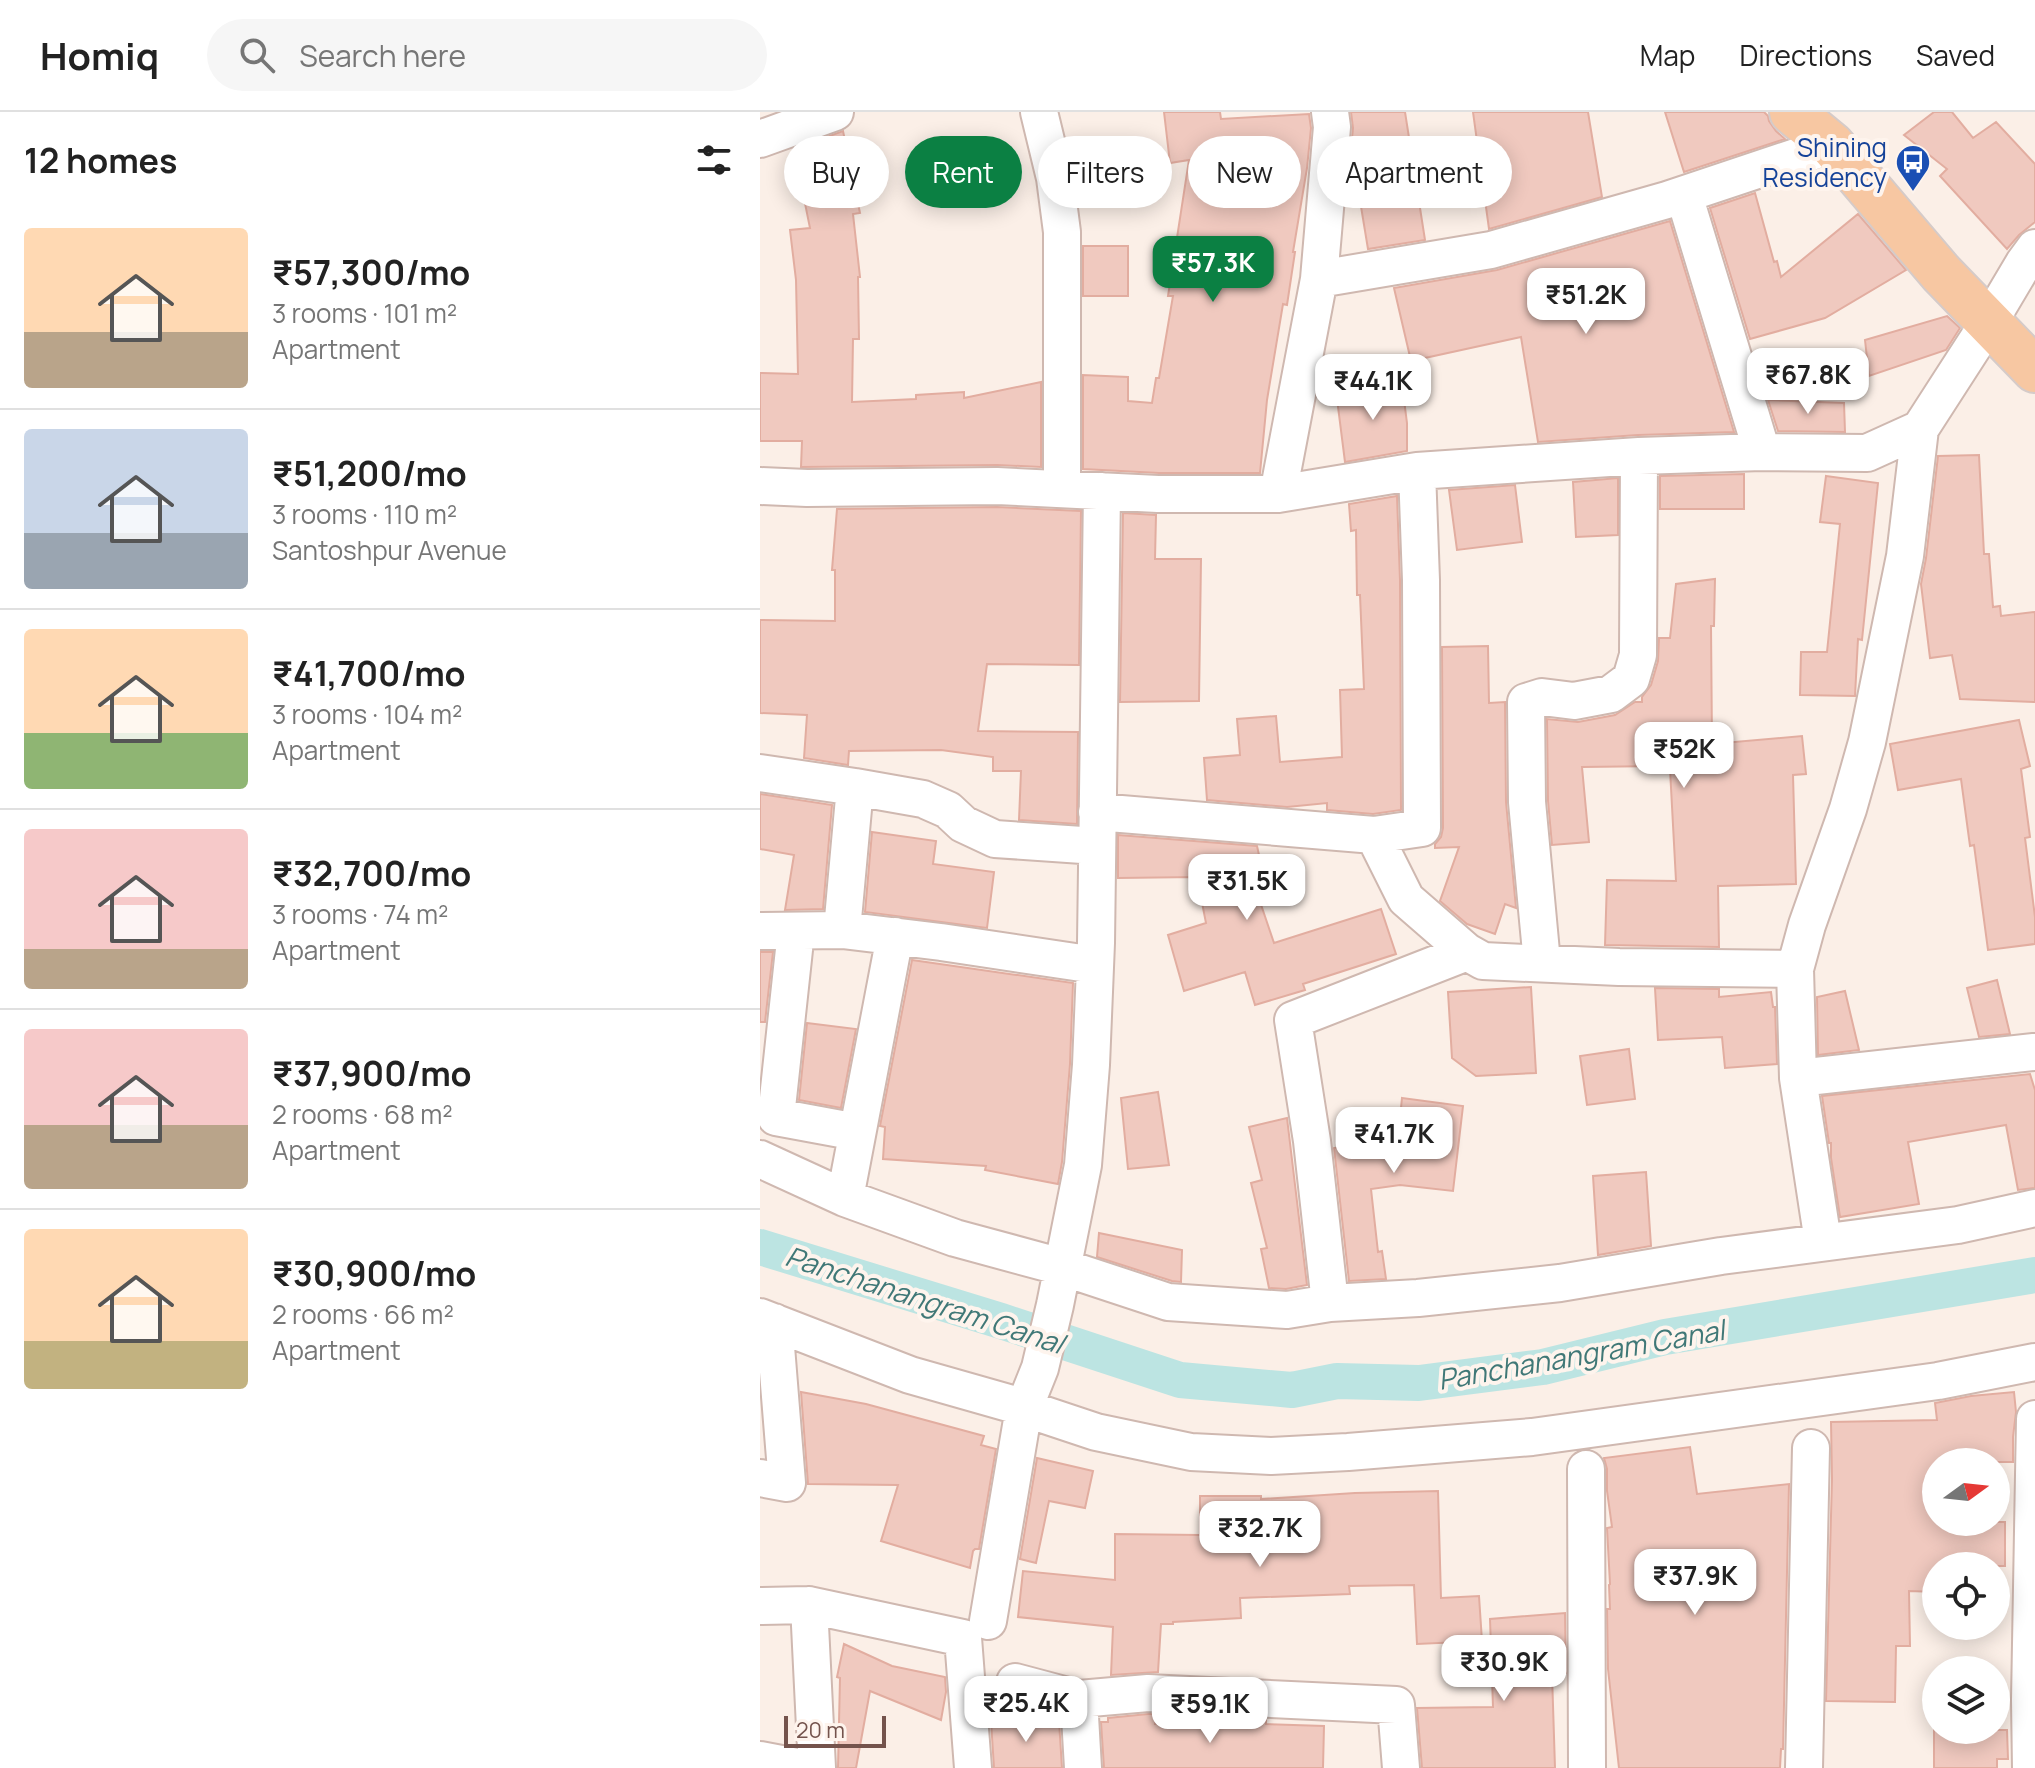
<!DOCTYPE html>
<meta charset="utf-8">
<style>
:root{--surface:#fff;--page:#f6f6f6;--text:#222;--muted:#767676;--line:#e0e0e0;--accent:#0b8043}
body{margin:0;font-family:Manrope,sans-serif;background:var(--page);color:var(--text);height:100vh;display:flex;flex-direction:column;font-size:30px;white-space:nowrap}
*{box-sizing:border-box;margin:0}
p{font-size:26px;color:var(--muted)}
.icon{flex:none;width:44px;height:44px;fill:none;stroke:currentColor;stroke-width:2;stroke-linecap:round;stroke-linejoin:round}
.map{position:relative;flex:1;overflow:hidden}
.drawer{display:flex;flex-direction:column;background:var(--surface);width:760px}
.drawer>*{flex:none}
.hud{position:absolute;left:24px;top:24px;width:760px;height:72px;display:flex;gap:16px}
.needle{width:52px;rotate:75deg}
.buttons{position:absolute;left:1162px;top:1336px;display:grid;gap:16px}
.buttons a{display:grid;place-items:center;width:88px;height:88px;border-radius:50%;background:var(--surface);box-shadow:0 4px 20px #0003;font-size:40px}
.scale{position:absolute;left:24px;bottom:20px;width:102px;box-sizing:border-box;padding-left:8px;border:4px solid #74534c;border-top:0;font-size:22px;line-height:28px;white-space:nowrap;color:#74534c;-webkit-text-stroke:6px #fef4ed;paint-order:stroke}
.price{position:absolute;translate:-50% -68px;padding:0 18px;border-radius:16px;background:#fff;color:#222;font-size:26px;line-height:52px;filter:drop-shadow(0 2px 4px #0008)}
.price::after{content:'';position:absolute;left:50%;top:48px;width:24px;height:18px;margin-left:-12px;background:inherit;clip-path:polygon(0 0,100% 0,50% 100%)}
.price.on{background:var(--accent);color:#fff}
ul{padding:0;list-style:none}
li{display:flex;align-items:center;gap:24px;height:200px;padding:0 24px}
li+li{border-top:2px solid var(--line)}
li span{display:grid;place-items:center;flex:none;width:224px;height:160px;border-radius:8px;color:#555}
li>.icon{margin-inline-start:auto}
span .icon{width:96px;height:96px;fill:#fffc;stroke-width:1}
li b{font-size:34px}
h2{display:flex;justify-content:space-between;align-items:center;height:96px;padding:0 24px;font-size:34px}
.tag{padding:0 28px;border-radius:36px;background:var(--surface);box-shadow:0 4px 20px #0003;font-size:28px;line-height:72px}
.tag.on{background:var(--accent);color:#fff}
header{display:flex;align-items:center;gap:48px;box-sizing:border-box;height:112px;padding:0 40px;background:var(--surface);border-bottom:2px solid var(--line)}
header strong{font-size:38px}
nav{display:flex;gap:44px;margin-inline-start:auto;font-size:28px}
.search{width:560px;height:72px;background:var(--page);display:flex;align-items:center;gap:20px;box-sizing:border-box;padding:0 28px;border-radius:44px;color:var(--muted);font-size:30px}
main{display:flex;flex:1;min-height:0}
.map>svg:first-child{display:block}
.lines{fill:none;stroke-linecap:round;stroke-linejoin:round}
.canal{stroke:#bce4e2;stroke-width:36}
.building{fill:#f0c9bf;stroke:#e2ada0;stroke-width:2}
.minor-casing{stroke:#cfb8b0;stroke-width:40}
.major-casing{stroke:#d5cbc9;stroke-width:48}
.minor{stroke:#fff;stroke-width:36}
.major{stroke:#f7c7a2;stroke-width:44}
.labels{text-anchor:middle;dominant-baseline:central;stroke-width:8;stroke-linejoin:round;paint-order:stroke}
.transit-label{font-size:26px;fill:#164399;stroke:#fef4ed;text-anchor:end}
.water-label{font-size:28px;font-style:italic;fill:#407877;stroke:#fef4ed}
</style>
<header>
<strong>Homiq</strong>
<div class="search"><svg class="icon" aria-label="search" viewBox="0 0 24 24"><circle cx="10" cy="10" r="6"/><path d="M15 15l6 6"/></svg>Search here</div>
<nav><a>Map</a><a>Directions</a><a>Saved</a></nav>
</header>
<main>
<section class="drawer">
<h2>12 homes<svg class="icon" aria-label="filters" viewBox="0 0 24 24"><path d="M4 7h16M4 17h16"/><circle cx="9" cy="7" r="2"/><circle cx="15" cy="17" r="2"/></svg></h2>
<ul>
<li><span style="background:linear-gradient(#ffd9b3 65%,#b9a48a 0)"><svg class="icon" aria-label="home" viewBox="0 0 24 24"><path d="M3 11l9-7 9 7M6 9v11h12V9"/></svg></span><div><b>₹57,300/mo</b><p>3 rooms · 101 m²</p><p>Apartment</p></div></li>
<li><span style="background:linear-gradient(#c9d6e8 65%,#9aa5b1 0)"><svg class="icon" aria-label="home" viewBox="0 0 24 24"><path d="M3 11l9-7 9 7M6 9v11h12V9"/></svg></span><div><b>₹51,200/mo</b><p>3 rooms · 110 m²</p><p>Santoshpur Avenue</p></div></li>
<li><span style="background:linear-gradient(#ffd9b3 65%,#8fb573 0)"><svg class="icon" aria-label="home" viewBox="0 0 24 24"><path d="M3 11l9-7 9 7M6 9v11h12V9"/></svg></span><div><b>₹41,700/mo</b><p>3 rooms · 104 m²</p><p>Apartment</p></div></li>
<li><span style="background:linear-gradient(#f6c9c9 75%,#b9a48a 0)"><svg class="icon" aria-label="home" viewBox="0 0 24 24"><path d="M3 11l9-7 9 7M6 9v11h12V9"/></svg></span><div><b>₹32,700/mo</b><p>3 rooms · 74 m²</p><p>Apartment</p></div></li>
<li><span style="background:linear-gradient(#f6c9c9 60%,#b9a48a 0)"><svg class="icon" aria-label="home" viewBox="0 0 24 24"><path d="M3 11l9-7 9 7M6 9v11h12V9"/></svg></span><div><b>₹37,900/mo</b><p>2 rooms · 68 m²</p><p>Apartment</p></div></li>
<li><span style="background:linear-gradient(#ffd9b3 70%,#c2b280 0)"><svg class="icon" aria-label="home" viewBox="0 0 24 24"><path d="M3 11l9-7 9 7M6 9v11h12V9"/></svg></span><div><b>₹30,900/mo</b><p>2 rooms · 66 m²</p><p>Apartment</p></div></li>
</ul>
</section>
<div class="map">
<svg width="1275" height="1656" viewBox="0 0 1275 1656">
<rect width="100%" height="100%" fill="#fbefe7"/>
<g class="lines">
<path class="canal" d="M0 1135 241 1209 420 1268 532 1278 577 1269 659 1271 783 1255 905 1225 1275 1163"/>
</g>
<path class="building" d="M404 0H460L461 7 549 2 551 16 547 56 533 140H535L527 193 523 192 507 288 500 361H399L323 357V263L368 265V289L392 291 396 266H399L413 184H408L429 48 410 51Z
M591 0H645L665 128 608 137 595 58H589L593 16Z
M713 0H828L842 85 729 117Z
M905 0H1004L1008 4 1009 9 1016 19 1025 27 924 60Z
M1174 0H1192L1213 26 1236 10 1275 52V110L1259 123 1247 137 1180 64 1187 57 1144 23Z
M83 19 100 101 93 102 100 165H98L99 227H93L92 290 156 287V283L204 280V286L281 270V355L237 353 41 355 42 329H0V261L38 262 36 168 30 118 50 116 34 37Z
M995 81 1014 150 1017 149 1021 165 1098 102 1146 158 1065 206 990 227 950 96Z
M910 109 974 320 878 323 778 330 761 225 651 249 634 176 737 158Z
M323 134H368V184H323Z
M1187 204 1200 216 1186 238 1109 264 1105 228Z
M642 272 647 311V339L585 350 576 279Z
M1008 288 1084 291 1085 320 1018 319Z
M1219 343 1224 442H1229L1233 495 1240 494 1241 504 1275 500V590L1200 587 1192 543 1170 546 1161 472 1166 446 1178 344Z
M984 362V397H900V364Z
M1066 364 1118 371 1102 528 1098 527 1095 584 1040 583 1041 540H1067L1080 412 1060 410Z
M858 366V423L816 425 813 370Z
M755 373 762 430 697 438 689 378Z
M637 384 640 468 641 698 613 702 567 698V691L527 695 447 688 444 646 480 643 477 607 516 604 520 650 582 645 580 578 604 577 600 483H597L596 418 591 419 589 392Z
M237 395 321 399 319 553 227 552 218 619 318 620 317 712 259 708 261 659H233V645L181 638 89 639 88 653 44 646 47 603 0 601V508L75 509V458H72L77 397Z
M363 401 396 403 395 447H441L439 589 360 590Z
M955 467 954 514H951L952 632 1042 624 1046 662 1033 663 1036 772 958 774 959 835 845 833 847 768 916 769 910 657H900V654L822 655 829 730 792 733 788 689 787 607 818 610 855 603 875 590H882V585L891 573 898 549 899 526H910L916 472Z
M728 534 729 591 745 590 746 690 756 796 745 792 735 822 707 812 680 789 699 735 675 736V732L681 725 683 716 682 535Z
M1259 608 1270 654 1261 657 1270 725 1265 726 1275 805V832L1228 838 1214 733 1210 734 1201 667 1138 678 1130 632Z
M0 682 72 693 63 797 25 798 34 743 0 737Z
M112 720 176 729 173 752 234 760 227 816 105 800Z
M358 723 497 734 503 761 491 763 514 831 621 797 636 842 543 872 545 878 495 893 485 860 424 879 408 823 446 811 437 765 358 766Z
M0 840H13L5 910H0Z
M152 848 313 871 310 952 302 1050 298 1072 225 1058 226 1054 123 1047 125 1015 120 1014Z
M1237 868 1250 922 1219 925 1207 876Z
M771 875 776 961 716 964 692 946 688 880Z
M895 876 959 877V885L1011 880 1013 895H1015L1017 952 965 956 962 925 898 928Z
M1085 879 1099 938 1058 943 1057 885Z
M47 911 96 917 81 996 39 988Z
M869 937 875 987 827 993 820 944Z
M1270 962 1275 978V1076L1258 1078 1246 1013 1148 1030 1159 1092 1080 1105 1071 1046V1031H1069L1062 984Z
M398 980 409 1053 368 1057 361 986Z
M642 986 703 994 693 1079 640 1073 611 1077 618 1140 622 1139 626 1167 589 1169 574 1036 638 1026Z
M527 1006 547 1173 526 1177 509 1176 501 1137 507 1136 491 1071 502 1068 489 1015Z
M886 1060 891 1134 838 1143 833 1064Z
M339 1121 422 1138 421 1170 412 1169 337 1145Z
M41 1280 106 1292 224 1324 221 1333 236 1337 219 1437H215L213 1439 210 1456 121 1429 138 1373 48 1372Z
M1254 1280 1256 1300 1253 1325V1350H1176V1410H1245V1454H1176V1480L1149 1479 1150 1534H1136L1135 1590 1066 1589 1072 1367 1071 1310 1177 1308 1175 1291 1211 1284Z
M930 1335 937 1382 1029 1372 1023 1637H1021L1020 1656H859L848 1557 847 1497H850L849 1473 850 1472 847 1416 852 1415 847 1379V1357L844 1346Z
M277 1346 333 1359 325 1396 289 1389 276 1451 260 1447Z
M678 1379 681 1486 719 1484 722 1529 657 1532 654 1473 589 1474 590 1482 480 1486 481 1506 413 1510V1512H401L398 1560 351 1563 353 1515 258 1505 263 1459 355 1468V1422L440 1423V1384H501V1387L595 1381Z
M805 1501 806 1561 792 1562 795 1656H662L657 1596 733 1595 730 1507Z
M84 1532 132 1554 185 1565 186 1580 181 1608 110 1579 96 1656H78L80 1566 77 1565Z
M388 1602H396L395 1612 454 1613V1608H506V1612L564 1614 563 1656H344L341 1610H348V1606Z
M231 1609H299L302 1656H234Z
M1174 1618H1247L1248 1647H1237V1656H1174Z"/>
<g class="lines">
<g class="minor-casing">
<path id="minor" d="M279 0 295 66 302 120V377
M570 0 572 15 559 167 731 138 907 88 1072 33
M0 27 75 0
M924 83 1002 340
M0 374 47 376 237 374 398 382H518L657 359 879 344 1002 340 1107 341 1160 317 1229 210 1264 151 1275 136
M518 382 559 167
M0 661 95 675 82 818 0 819
M95 675 163 687 188 698 203 712 235 727 337 734
M337 700 614 723 662 716 661 468 657 359
M614 723 646 787 707 840 723 849 859 855 1035 857 1047 813 1088 697 1107 630 1145 444 1160 317
M82 818 181 830 335 853
M36 819 16 1005 97 1020
M782 851 767 690 766 590 782 585 814 589 851 582 871 567 878 543 879 344
M1035 857 1038 966 1063 1130
M1038 966 1274 940
M0 1047 85 1086 195 1126 302 1155 408 1190 527 1198 570 1191 658 1186 800 1171 961 1144 1198 1113 1275 1096
M85 1086 135 824
M570 1191 552 1029 533 908 707 840
M0 1205 150 1263 252 1292 336 1320 431 1340 511 1344 588 1340 772 1325 1178 1269 1275 1250
M826 1357 827 1656
M0 1366 27 1371 14 1210
M49 1493 57 1656
M0 1494 49 1493 203 1526 213 1656
M228 1509 264 1296 280 1256 295 1193 323 1053 331 953 336 831 342 379
M255 1570 319 1587
M0 1648 42 1656
M323 1656 319 1587 388 1581 636 1593 641 1656
M1044 1656 1051 1336
M1271 1656 1270 1588 1275 1307"/>
</g>
<g class="major-casing">
<path id="major" d="M1032 0 1072 33 1181 161 1275 258"/>
</g>
<use href="#minor" class="minor"/>
<use href="#major" class="major"/>
</g>
<defs>
<g id="bus-pin" transform="scale(1.8)"><path d="M0 17L-7.5 6A9.5 9.5 0 1 1 7.5 6Z" fill="#1a4fb4" stroke="#fef4ed"/><path d="M-5-6H5V4H4V6H2V4H-2V6H-4V4H-5ZM-3.5-4V0h7V-4ZM-3.5 1.2v1.5H-2V1.2ZM2 1.2v1.5H3.5V1.2Z" fill="#fff"/></g>
</defs>
<g fill-rule="evenodd">
<use href="#bus-pin" x="1153" y="50"/>
</g>
<g class="labels">
<g class="transit-label">
<text x="1127" y="35">Shining<tspan x="1127" dy="30">Residency</tspan></text>
</g>
<g class="water-label">
<text transform="translate(165 1187) rotate(18)">Panchanangram Canal</text>
<text transform="translate(821 1242) rotate(-10)">Panchanangram Canal</text>
</g>
</g>
</svg>
<div class="buttons">
<a><svg class="needle" viewBox="-14 -14 28 28"><path d="M0-13l5 13h-10z" fill="#e53935"/><path d="M0 13l5-13h-10z" fill="#767676"/></svg></a>
<a><svg class="icon" aria-label="locate" viewBox="0 0 24 24"><circle cx="12" cy="12" r="6"/><path d="M12 2v4M12 18v4M2 12h4M18 12h4"/></svg></a>
<a><svg class="icon" aria-label="layers" viewBox="0 0 24 24"><path d="M12 4l9 5-9 5-9-5zM3 14l9 5 9-5"/></svg></a>
</div>
<div class="scale">20 m</div>
<b class="price on" style="left:453px;top:192px">₹57.3K</b>
<b class="price" style="left:826px;top:224px">₹51.2K</b>
<b class="price" style="left:1048px;top:304px">₹67.8K</b>
<b class="price" style="left:613px;top:310px">₹44.1K</b>
<b class="price" style="left:924px;top:678px">₹52K</b>
<b class="price" style="left:487px;top:810px">₹31.5K</b>
<b class="price" style="left:634px;top:1063px">₹41.7K</b>
<b class="price" style="left:500px;top:1457px">₹32.7K</b>
<b class="price" style="left:935px;top:1505px">₹37.9K</b>
<b class="price" style="left:744px;top:1591px">₹30.9K</b>
<b class="price" style="left:266px;top:1632px">₹25.4K</b>
<b class="price" style="left:450px;top:1633px">₹59.1K</b>
<div class="hud">
<a class="tag">Buy</a>
<a class="tag on">Rent</a>
<a class="tag">Filters</a>
<a class="tag">New</a>
<a class="tag">Apartment</a>
</div>
</div>
</main>
